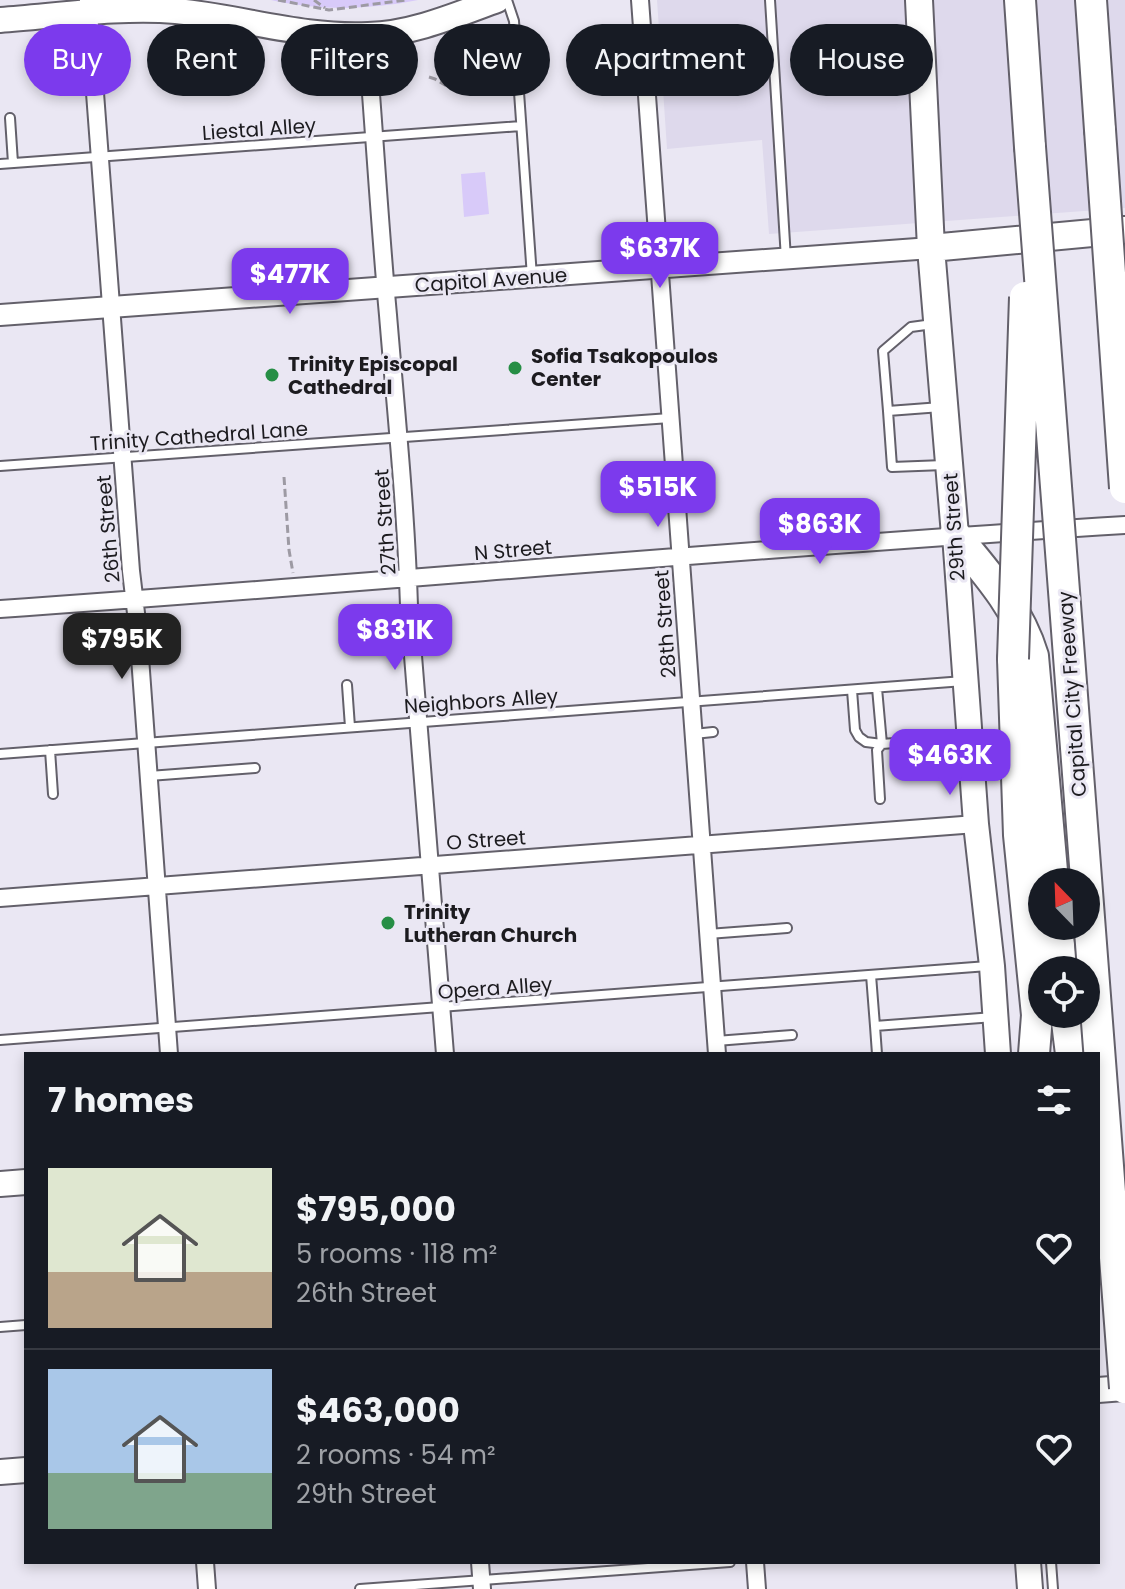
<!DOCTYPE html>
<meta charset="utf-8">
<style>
:root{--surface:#171b24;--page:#242831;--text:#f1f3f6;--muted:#9ea1a6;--line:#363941;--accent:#7c3aed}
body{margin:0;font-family:Poppins,sans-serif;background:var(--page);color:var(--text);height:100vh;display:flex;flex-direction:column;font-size:30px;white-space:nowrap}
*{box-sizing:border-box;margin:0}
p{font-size:26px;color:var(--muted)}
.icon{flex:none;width:44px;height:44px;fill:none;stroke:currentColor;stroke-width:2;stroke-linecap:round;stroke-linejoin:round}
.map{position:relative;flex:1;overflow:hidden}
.sheet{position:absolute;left:24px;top:1052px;width:1076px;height:512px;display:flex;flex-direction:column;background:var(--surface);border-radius:0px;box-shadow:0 4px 12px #0003}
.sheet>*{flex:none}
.guide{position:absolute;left:24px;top:24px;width:1078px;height:72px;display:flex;gap:16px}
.needle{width:52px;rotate:337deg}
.controls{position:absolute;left:1028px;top:868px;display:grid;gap:16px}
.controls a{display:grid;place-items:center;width:72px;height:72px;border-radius:50%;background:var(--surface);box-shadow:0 4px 12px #0003;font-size:40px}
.price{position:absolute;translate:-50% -68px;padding:0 18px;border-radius:16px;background:var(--accent);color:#fff;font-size:26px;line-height:52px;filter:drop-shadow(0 2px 4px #0008)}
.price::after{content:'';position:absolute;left:50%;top:48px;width:24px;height:18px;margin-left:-12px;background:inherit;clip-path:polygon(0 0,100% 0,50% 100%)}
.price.on{background:#222;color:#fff}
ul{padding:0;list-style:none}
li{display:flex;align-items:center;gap:24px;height:200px;padding:0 24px}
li+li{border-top:2px solid var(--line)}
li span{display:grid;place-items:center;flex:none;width:224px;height:160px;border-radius:0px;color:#555}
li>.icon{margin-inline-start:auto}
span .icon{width:96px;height:96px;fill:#fffc;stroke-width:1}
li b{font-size:34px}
h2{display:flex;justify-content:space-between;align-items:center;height:96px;padding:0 24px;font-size:34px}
.tag{padding:0 28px;border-radius:36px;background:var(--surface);box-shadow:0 4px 12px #0003;font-size:28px;line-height:72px}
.tag.on{background:var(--accent);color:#fff}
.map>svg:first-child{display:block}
.built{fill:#ded9ec}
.green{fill:#d8caf9}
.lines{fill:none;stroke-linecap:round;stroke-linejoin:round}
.service-casing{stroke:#63606a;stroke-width:12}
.minor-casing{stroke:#63606a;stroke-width:20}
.tertiary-casing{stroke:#63606a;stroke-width:24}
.secondary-casing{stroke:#63606a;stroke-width:28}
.primary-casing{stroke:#63606a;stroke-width:30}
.motorway-casing{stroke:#63606a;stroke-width:34}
.path{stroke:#9d9aa3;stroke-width:3;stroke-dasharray:8 4;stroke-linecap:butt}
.service{stroke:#fff;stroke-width:8}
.minor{stroke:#fff;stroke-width:16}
.tertiary{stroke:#fff;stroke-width:20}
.secondary{stroke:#fff;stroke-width:24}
.primary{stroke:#fff;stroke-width:26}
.motorway{stroke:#fff;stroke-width:30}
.motorway-bridge-casing{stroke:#63606a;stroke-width:34;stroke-linecap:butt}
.motorway-bridge{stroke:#fff;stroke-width:30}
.poi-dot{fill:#268e45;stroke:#eae7f3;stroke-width:3}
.labels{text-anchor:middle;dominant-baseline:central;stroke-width:6;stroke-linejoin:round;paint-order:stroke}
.street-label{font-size:20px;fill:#1c1b1f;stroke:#eae7f3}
.poi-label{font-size:20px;font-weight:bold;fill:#1c1b1f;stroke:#eae7f3;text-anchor:start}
</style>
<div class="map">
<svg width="1125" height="1589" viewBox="0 0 1125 1589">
<rect width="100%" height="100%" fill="#eae7f3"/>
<path class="built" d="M657 0H1125V208L769 234 762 140 667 149Z"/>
<path class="green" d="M271 0H418C369 10 320 11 271 0Z
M485 172 489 214 464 217 461 174Z"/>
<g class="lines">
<g class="service-casing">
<path id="service" d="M507 0 514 21 532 277
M770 0 786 259
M10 118 13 163
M0 164 521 126
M941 407 888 411 892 467 944 465
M888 411 883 351 911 327 933 324
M0 466 670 418
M347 685 350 727
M877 688 882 744 877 750 880 799
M852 690 855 730 859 737 866 742 882 744 968 737
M694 734 713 732
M50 750 53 794
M0 754 964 681
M149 776 255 768
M708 934 787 928
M871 975 875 1026 994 1017
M875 1026 877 1054
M0 1040 988 966
M716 1041 792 1035
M0 1327 26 1325
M1051 1562 1053 1589
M360 1589 730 1562"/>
</g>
<g class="minor-casing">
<path id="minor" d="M88 0 131 571 138 630 169 1054
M640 0 717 1054
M369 35 368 55C375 142 380 229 388 315 396 412 406 508 409 606L445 1054
M0 609C375 583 750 548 1125 525
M0 898 976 824
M205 1562 207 1589
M480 1562 482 1589
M755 1562 757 1589"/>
</g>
<g class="tertiary-casing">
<path id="tertiary" d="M0 315 931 248"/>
</g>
<g class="secondary-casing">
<path id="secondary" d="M0 20C56 16 121 6 176 11 241 17 302 38 368 35 412 34 456 15 497 0
M955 535 976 824 992 966 998 1054
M0 1184 26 1182
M1098 1390 1125 1388
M0 1472 26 1470
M1028 1562 1030 1589"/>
</g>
<g class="primary-casing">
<path id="primary" d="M919 0 931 248 955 535
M931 248 1125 230"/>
</g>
<g class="motorway-casing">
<path id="motorway" d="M1020 0 1030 147
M1091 0 1100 130
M955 535C986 572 1019 609 1033 656L1053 882
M1013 659 1019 835 1037 1015 1034 1054
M1057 926 1062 970
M1066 1014 1071 1054"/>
</g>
<path class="path" d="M278 0 329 10 406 0
M314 0 325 8
M480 30 483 45
M452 57 460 44 459 39
M429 77 435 79 445 85 459 81C466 72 466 59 457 50
M284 477 289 550 293 573"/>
<use href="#service" class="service"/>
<use href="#minor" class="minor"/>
<use href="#tertiary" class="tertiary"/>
<use href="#secondary" class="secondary"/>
<use href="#primary" class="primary"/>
<use href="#motorway" class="motorway"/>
<g class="motorway-bridge-casing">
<path id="motorway-bridge" d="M1100 130 1125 488
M1030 147 1125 1388
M1013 659 1025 297"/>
</g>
<use href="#motorway-bridge" class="motorway-bridge"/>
</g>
<g class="poi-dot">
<circle cx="515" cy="368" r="8"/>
<circle cx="272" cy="375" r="8"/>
<circle cx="388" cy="923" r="8"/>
</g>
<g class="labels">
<g class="street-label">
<text transform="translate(259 129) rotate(-4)">Liestal Alley</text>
<text transform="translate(491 280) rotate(-4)">Capitol Avenue</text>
<text transform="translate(199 436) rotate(-4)">Trinity Cathedral Lane</text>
<text transform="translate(385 522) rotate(-94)">27th Street</text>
<text transform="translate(954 527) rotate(-94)">29th Street</text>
<text transform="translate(108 529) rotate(-95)">26th Street</text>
<text transform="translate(513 550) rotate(-5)">N Street</text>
<text transform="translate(665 624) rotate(-94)">28th Street</text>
<text transform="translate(1072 694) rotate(-94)">Capital City Freeway</text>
<text transform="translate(481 701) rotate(-4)">Neighbors Alley</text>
<text transform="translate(486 840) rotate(-4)">O Street</text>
<text transform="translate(495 988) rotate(-4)">Opera Alley</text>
</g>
<g class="poi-label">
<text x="531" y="356">Sofia Tsakopoulos<tspan x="531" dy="23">Center</tspan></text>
<text x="288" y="364">Trinity Episcopal<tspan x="288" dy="23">Cathedral</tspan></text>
<text x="404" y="912">Trinity<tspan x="404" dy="23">Lutheran Church</tspan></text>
</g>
</g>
</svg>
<div class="controls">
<a><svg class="needle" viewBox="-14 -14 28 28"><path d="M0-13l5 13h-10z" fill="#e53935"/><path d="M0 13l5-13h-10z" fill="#9ea1a6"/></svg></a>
<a><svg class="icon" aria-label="locate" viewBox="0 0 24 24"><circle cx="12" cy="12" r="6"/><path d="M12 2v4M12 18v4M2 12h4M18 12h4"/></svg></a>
</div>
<b class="price" style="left:660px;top:290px">$637K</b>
<b class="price" style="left:290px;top:316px">$477K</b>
<b class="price" style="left:658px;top:529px">$515K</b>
<b class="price" style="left:820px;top:566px">$863K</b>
<b class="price" style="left:395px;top:672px">$831K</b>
<b class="price on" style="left:122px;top:681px">$795K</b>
<b class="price" style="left:950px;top:797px">$463K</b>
<div class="guide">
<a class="tag on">Buy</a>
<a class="tag">Rent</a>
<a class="tag">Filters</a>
<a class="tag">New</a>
<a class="tag">Apartment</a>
<a class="tag">House</a>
</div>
<section class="sheet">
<h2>7 homes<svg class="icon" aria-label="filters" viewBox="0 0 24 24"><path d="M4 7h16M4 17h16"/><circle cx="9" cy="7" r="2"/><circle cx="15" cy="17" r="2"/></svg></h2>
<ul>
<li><span style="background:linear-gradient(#dfe7d0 65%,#b9a48a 0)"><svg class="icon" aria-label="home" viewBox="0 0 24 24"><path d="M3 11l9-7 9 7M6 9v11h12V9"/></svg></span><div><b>$795,000</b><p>5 rooms · 118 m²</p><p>26th Street</p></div><svg class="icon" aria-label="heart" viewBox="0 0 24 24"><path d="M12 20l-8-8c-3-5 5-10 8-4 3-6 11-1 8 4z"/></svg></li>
<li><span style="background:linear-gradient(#a9c7e8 65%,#7fa58c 0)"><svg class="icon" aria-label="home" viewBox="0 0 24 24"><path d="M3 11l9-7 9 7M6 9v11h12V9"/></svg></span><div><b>$463,000</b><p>2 rooms · 54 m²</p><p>29th Street</p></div><svg class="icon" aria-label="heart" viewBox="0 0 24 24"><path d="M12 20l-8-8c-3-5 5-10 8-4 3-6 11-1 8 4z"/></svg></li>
</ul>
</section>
</div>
